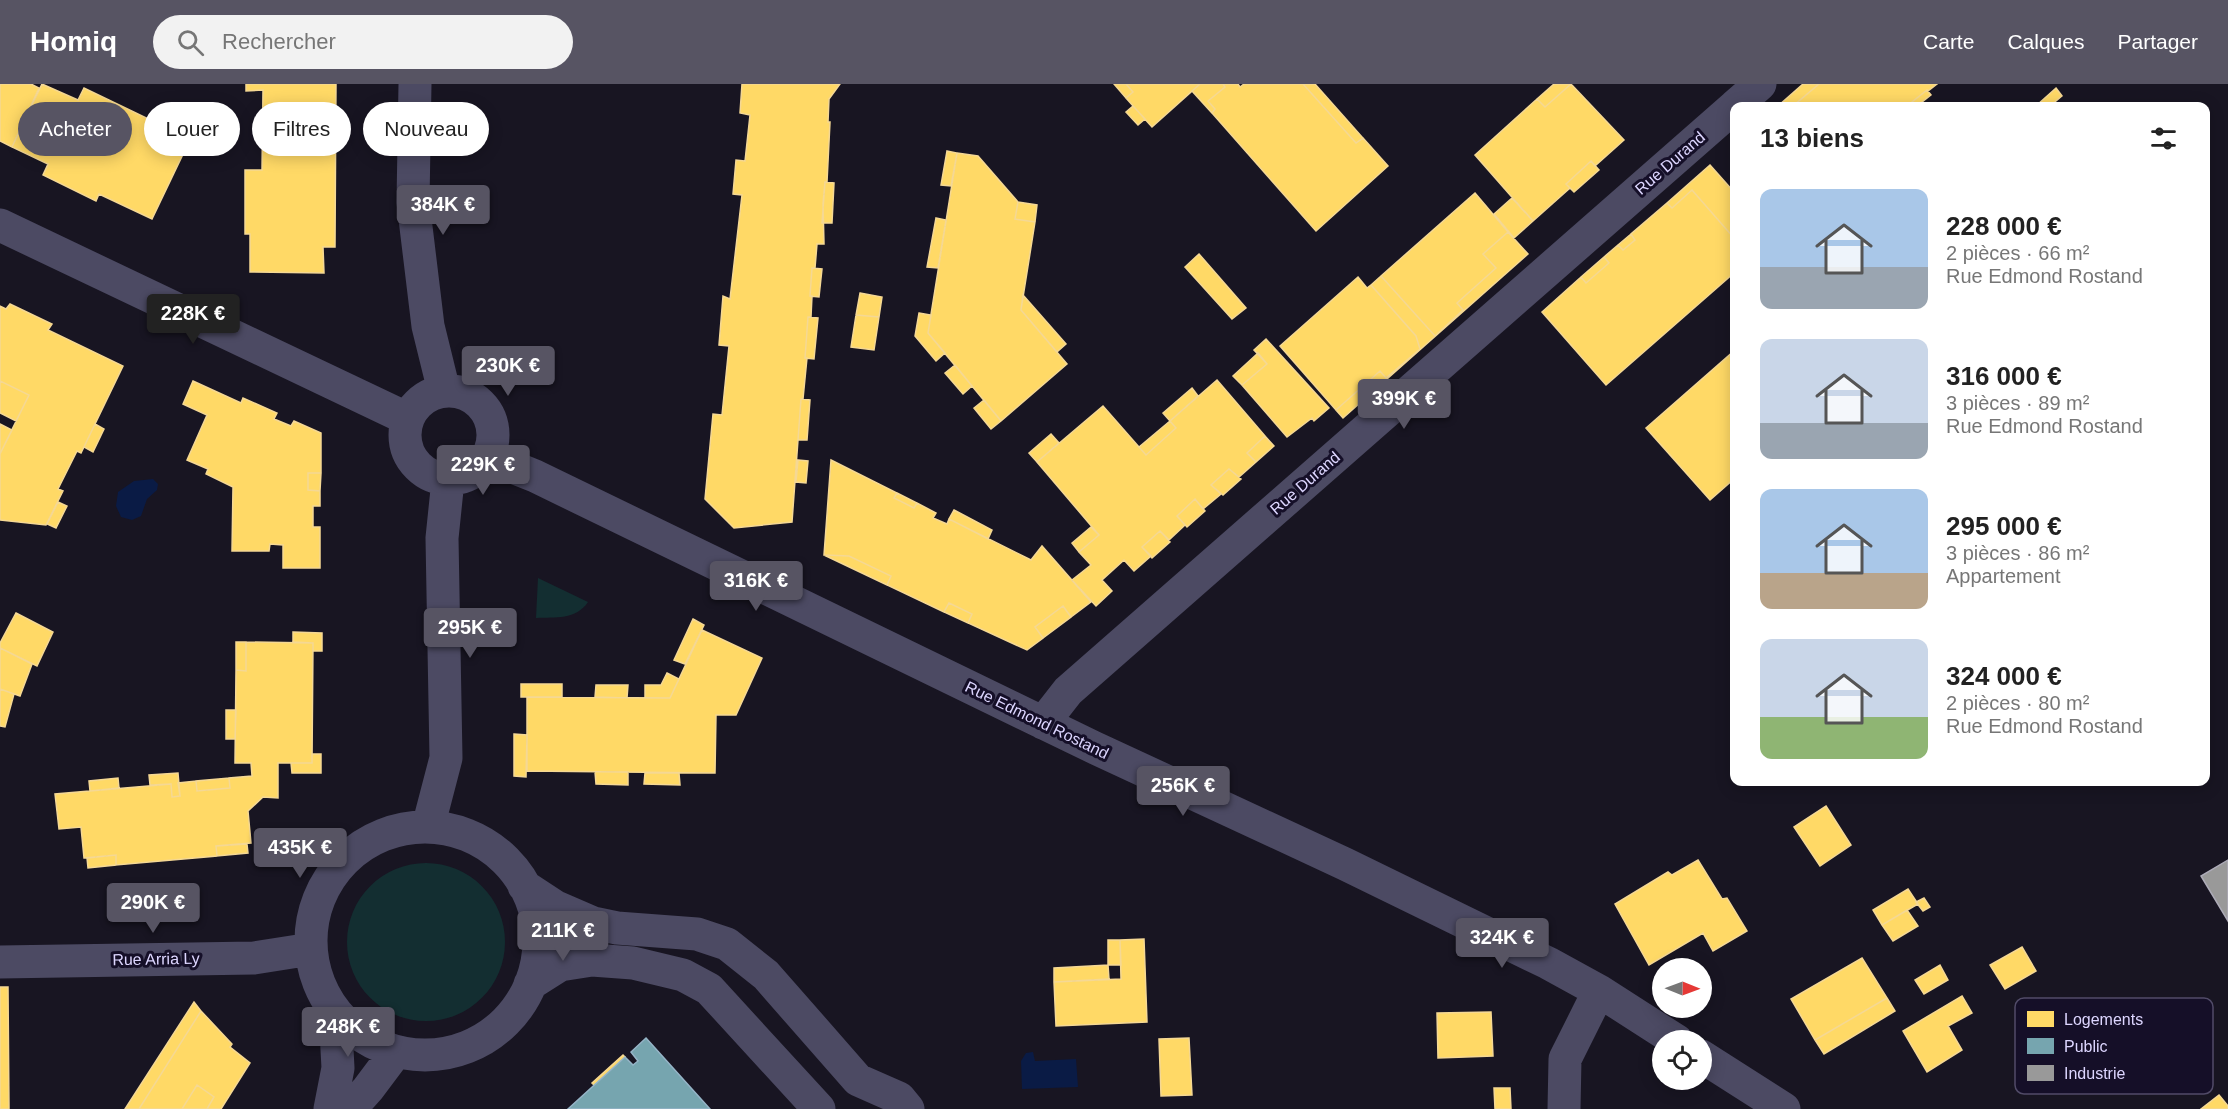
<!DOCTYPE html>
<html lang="fr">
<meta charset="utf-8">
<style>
:root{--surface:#fff;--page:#f2f2f2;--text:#222;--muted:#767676;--accent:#575463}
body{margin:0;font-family:Helvetica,sans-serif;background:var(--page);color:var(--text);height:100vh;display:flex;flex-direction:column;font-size:22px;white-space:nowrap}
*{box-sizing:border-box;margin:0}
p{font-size:20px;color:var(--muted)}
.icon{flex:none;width:33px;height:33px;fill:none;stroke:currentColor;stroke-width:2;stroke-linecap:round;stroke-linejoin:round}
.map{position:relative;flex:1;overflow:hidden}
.panel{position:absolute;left:1730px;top:18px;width:480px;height:684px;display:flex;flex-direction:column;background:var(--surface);border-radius:12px;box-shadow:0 3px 15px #0003}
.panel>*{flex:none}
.guide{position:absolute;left:18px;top:18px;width:570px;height:54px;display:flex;gap:12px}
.needle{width:39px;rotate:91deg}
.buttons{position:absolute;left:1652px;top:874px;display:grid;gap:12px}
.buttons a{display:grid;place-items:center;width:60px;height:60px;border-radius:50%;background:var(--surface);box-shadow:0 3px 15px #0003;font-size:30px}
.price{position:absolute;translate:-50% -51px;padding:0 14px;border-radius:6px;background:var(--accent);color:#fff;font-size:20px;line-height:39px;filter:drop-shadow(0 2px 3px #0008)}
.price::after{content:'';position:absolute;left:50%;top:36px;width:18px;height:14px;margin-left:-9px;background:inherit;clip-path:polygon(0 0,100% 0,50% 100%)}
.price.current{background:#222;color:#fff}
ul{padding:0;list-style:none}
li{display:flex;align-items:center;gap:18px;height:150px;padding:0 30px}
li span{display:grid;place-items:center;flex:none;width:168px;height:120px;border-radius:12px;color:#555}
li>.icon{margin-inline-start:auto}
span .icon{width:72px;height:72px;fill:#fffc;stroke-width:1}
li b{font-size:26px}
h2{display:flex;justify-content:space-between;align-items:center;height:72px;padding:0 30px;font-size:26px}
.tag{padding:0 21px;border-radius:27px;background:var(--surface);box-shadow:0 3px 15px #0003;font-size:21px;line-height:54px}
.tag.current{background:var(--accent);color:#fff}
header{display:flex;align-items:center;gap:36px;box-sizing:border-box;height:84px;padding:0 30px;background:var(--accent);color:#fff}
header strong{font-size:28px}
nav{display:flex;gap:33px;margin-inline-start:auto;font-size:21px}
.search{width:420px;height:54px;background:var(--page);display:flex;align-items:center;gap:15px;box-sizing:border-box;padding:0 21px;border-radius:33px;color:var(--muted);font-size:22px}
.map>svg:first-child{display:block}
.green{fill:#132e31}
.water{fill:#0a1b45}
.homes{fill:#ffd966;stroke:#f5d894;stroke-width:1.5}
.public{fill:#76a5af;stroke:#95b4c7;stroke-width:1.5}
.industry{fill:#999;stroke:#adabb8;stroke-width:1.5}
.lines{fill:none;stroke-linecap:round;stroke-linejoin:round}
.minor{stroke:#4c4a63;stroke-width:33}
.labels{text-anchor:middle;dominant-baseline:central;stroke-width:6;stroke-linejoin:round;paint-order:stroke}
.street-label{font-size:16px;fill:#ddd6ff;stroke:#150f28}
.key{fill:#150f28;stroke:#514b68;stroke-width:1.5}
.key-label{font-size:16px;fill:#ddd6ff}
</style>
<header>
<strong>Homiq</strong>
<div class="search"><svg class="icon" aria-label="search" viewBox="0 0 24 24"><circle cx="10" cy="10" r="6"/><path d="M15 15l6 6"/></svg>Rechercher</div>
<nav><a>Carte</a><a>Calques</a><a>Partager</a></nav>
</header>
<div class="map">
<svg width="2228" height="1025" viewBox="0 0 2228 1025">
<rect width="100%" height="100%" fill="#181522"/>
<path class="green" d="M538 494 588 518C576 536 555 533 536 534Z
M347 858a79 79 0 1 1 158 0a79 79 0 1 1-158 0Z"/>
<path class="water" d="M153 395 158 400 157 406 147 415 141 432 132 436 121 433 116 422 118 408 134 397Z
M1033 968 1035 977 1076 975 1078 1003 1022 1005 1021 977 1026 969Z"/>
<path class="homes" d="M0 0H31L39 4 12 63 0 57Z
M42 0 78 16 84 4 159 40 152 53 184 68 152 135 99 110 96 117 43 91 48 80 12 63Z
M246 0H336L335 163H323L324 189 250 188V150H245V86H262L263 6 246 7Z
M742 0H840L829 15 828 38H830L827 98H825L823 120 824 160H817L815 184H812L810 212H812L811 233H808L805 274H807L803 315H801L792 438 734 444 705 415 713 330 722 331 729 262 719 261 723 212 730 215 742 111 733 110 736 76 745 77 750 31 740 29Z
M1114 0H1126L1133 8 1126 14Z
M1126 0H1200L1152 43 1126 14 1133 8Z
M1200 0H1223L1225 3 1208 17 1215 25 1212 29 1192 7Z
M1223 0H1238L1240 3 1244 0H1303L1356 59 1363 54 1388 82 1316 147 1212 29 1215 25 1208 17 1225 3Z
M1303 0H1315L1363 54 1356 59Z
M1554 0H1571L1545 23 1537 15Z
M1571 0 1624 56 1595 82 1591 77 1566 100 1570 104 1533 137 1475 71 1537 15 1545 23Z
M1803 0H1819L1793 22H1778Z
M1819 0H1937L1928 7 1927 6 1907 22H1793Z
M2056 4 2062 12 2050 22H2036Z
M1927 6 1931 11 1917 22H1907Z
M1133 22 1145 35 1138 41 1126 28Z
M947 67 957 69 951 102 941 101Z
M957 69 978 72 1018 118 1015 135 1035 138 1021 226 1067 280 1001 337 928 249Z
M1591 77 1599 86 1574 108 1566 100Z
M1710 81 1734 108V154L1692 106 1672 124 1667 119Z
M825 98 834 99 832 139H822Z
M1692 106 1734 154V189L1606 301 1542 228 1581 193 1586 199 1609 179 1604 173 1618 161 1623 166 1635 156 1631 150 1667 119 1672 124Z
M1475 109 1508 148 1483 170 1496 184 1457 219 1463 226 1435 252 1381 192Z
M1512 114 1533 137 1514 154 1494 130Z
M1018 118 1037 121 1035 138 1015 135Z
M936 134 946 136 938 184 927 183Z
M1508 148 1528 170 1343 334 1336 326 1380 287 1386 294 1420 265 1416 252 1371 201 1381 192 1435 252 1463 226 1457 219 1496 184 1483 170Z
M1631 150 1635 156 1623 166 1618 161Z
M1199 170 1246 224 1232 235 1185 183Z
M1604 173 1609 179 1586 199 1581 193Z
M812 184 822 185 819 213 810 212Z
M1358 193 1367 204 1371 201 1416 252 1420 265 1386 294 1380 287 1336 326 1280 262Z
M860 209 882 213 879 233 856 231Z
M1023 211 1066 260 1057 268 1021 226Z
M10 220 52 240 48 246 123 282 81 369 77 367 58 405 63 407 46 441 0 436V370L29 311 0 297V222L6 225Z
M919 229 931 231 928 249 945 269 936 277 915 252Z
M856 231 879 233 874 266 851 263Z
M808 233 818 234 814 275 805 274Z
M1266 255 1329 324 1314 337 1312 334 1287 353 1242 301 1267 280 1254 266Z
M1734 267V395L1710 416 1646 344Z
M1258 269 1267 280 1242 301 1233 292Z
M955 281 972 302 963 310 945 289Z
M1217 296 1265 352 1247 369 1256 378 1239 393 1229 385 1211 401 1221 410 1203 425 1195 415 1177 432 1185 441 1169 456 1160 447 1142 463 1151 472 1134 487 1124 476 1102 496 1112 507 1096 522 1072 496 1091 481 1079 468 1099 451 1037 378 1103 322 1146 371 1176 344 1170 337Z
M0 297 29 311 16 337 0 329Z
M193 297 241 319 243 314 277 329 274 335 291 342 294 337 321 349V389H308V406L320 407V422H313V443H320V484H283V461L270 460 269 467H232L233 403 206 390 208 385 187 376 207 331 183 320Z
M1192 304 1198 312 1170 337 1163 329Z
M801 315 810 316 807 356H798Z
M984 316 1001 337 991 345 974 324Z
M1170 337 1176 344 1146 371 1139 363Z
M0 340 12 346 0 370Z
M95 340 104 345 93 368 84 363Z
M1051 350 1059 359 1037 378 1029 369Z
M1265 352 1274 362 1256 378 1247 369Z
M798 376 808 377 806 399 796 398Z
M831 376 897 409 894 414 914 424 917 419 936 429 933 434 947 440 949 435 1031 476 1042 462 1091 518 1071 533 1063 522 1035 543 1043 554 1027 566 968 539 972 530 949 519 944 528 887 501 891 492 849 472 824 471Z
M1229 385 1241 395 1223 411 1211 401Z
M308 389H321L320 407 308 406Z
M897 409 917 419 914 424 894 414Z
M1195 415 1205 427 1187 443 1177 432Z
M58 418 67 422 56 444 47 440Z
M954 426 992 446 988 455 949 435Z
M1091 443 1099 451 1079 468 1072 459Z
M1160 447 1170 458 1152 474 1142 463Z
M824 471 849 472 891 492 887 501Z
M949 519 972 530 968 539 944 528Z
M1063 522 1071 533 1043 554 1035 543Z
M16 529 53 548 37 582 0 564V559Z
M693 535 704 541 685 580 674 576Z
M702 546 762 574 736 631H716L715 689 527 687V613L670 614Z
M293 548 322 549V567H313V559L293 558Z
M236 558H246V587L236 586Z
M246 558 313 559 312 679H278V714L263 713 248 727 251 759 216 762 217 772 116 781V771L84 774 81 743 59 745 55 710 171 700 172 713 180 712 178 699 196 697 197 707 230 704 229 694 252 692 251 679H235L236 586 246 587Z
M0 564 32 580 20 612 0 605Z
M667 589 679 595 670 614H645V601H661Z
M521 600H562V613H521Z
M596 601H628L627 614 595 613Z
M0 605 14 610 5 643 0 642Z
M226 626H236L235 655H226Z
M514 650 527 651 526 693 514 692Z
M312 670H321V689H292L291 679H312Z
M595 688H628V701L596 700Z
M178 689 180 712 172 713 171 700 150 701 149 691Z
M645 689H679L680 701 644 700Z
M118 694 119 704 90 707 89 697Z
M229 694 230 704 197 707 196 697Z
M1826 722 1851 761 1820 782 1794 743Z
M247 760 248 769 217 772 216 762Z
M116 771V781L88 784 87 774Z
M1698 776 1722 815 1727 814 1747 847 1713 867 1703 849 1649 881 1615 820 1668 788 1672 791Z
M1908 805 1918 820 1882 841 1873 826Z
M1924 814 1930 823 1923 827 1916 818Z
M1907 826 1918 842 1893 857 1882 841Z
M1144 855 1147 938 1056 942 1054 898 1121 895 1120 856Z
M1108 856H1120L1121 881H1108Z
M2022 863 2036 887 2005 905 1990 881Z
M1862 874 1887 914 1815 956 1791 915Z
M1108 881 1109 895 1054 898V884Z
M1940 881 1948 896 1924 910 1915 896Z
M0 903H8L9 1025H0Z
M1962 912 1972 929 1948 942 1962 966 1927 988 1903 947Z
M1887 914 1895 927 1824 970 1815 956Z
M194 918 201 927 139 1025H125Z
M201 927 232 960 230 963 250 979 221 1025H207L214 1013 197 1001 182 1025H139Z
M1491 928 1493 972 1438 974 1437 929Z
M1189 954 1192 1011 1161 1012 1159 955Z
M623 971 625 973 594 1001 592 999Z
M197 1001 214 1013 207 1025H182Z
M1494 1004H1510L1511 1025H1495Z
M2219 1011 2228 1022V1025H2201Z"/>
<path class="public" d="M646 954 710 1025H568L625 973 633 981 638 977 631 968Z"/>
<path class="industry" d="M2228 776V837L2201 792Z"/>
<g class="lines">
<path class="minor" d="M415 0 413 118 428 242 444 307
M1735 22 1760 0
M0 141 408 335
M405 351a44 44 0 1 1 88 0a44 44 0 1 1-88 0Z
M488 373 535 392 1093 663 1345 780 1548 879 1599 907 1677 957
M1043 639 1068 607 1734 23
M311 857a114 114 0 1 1 228 0a114 114 0 1 1-228 0Z
M428 743 446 674 442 454 448 396
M524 802 556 823 593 839 617 844 697 850 727 860 766 891 858 996 899 1014 908 1025
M0 878 254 874 311 865
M530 900 560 881 592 876 633 879 683 891 709 905 819 1025
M1701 972 1784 1025
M330 1025 338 984 335 928
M350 1025 368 1005 395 969
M1564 1025 1565 975 1599 907"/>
</g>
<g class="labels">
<g class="street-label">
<text transform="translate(1670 79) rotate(-41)">Rue Durand</text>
<text transform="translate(1305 399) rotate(-41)">Rue Durand</text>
<text transform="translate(1037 636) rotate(26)">Rue Edmond Rostand</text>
<text transform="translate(156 875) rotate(-1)">Rue Arria Ly</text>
</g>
</g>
<rect x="2015" y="914" width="198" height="96" rx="9" class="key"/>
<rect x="2027" y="927" width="27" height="16" fill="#ffd966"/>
<rect x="2027" y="954" width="27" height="16" fill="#76a5af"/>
<rect x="2027" y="981" width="27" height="16" fill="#999"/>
<g class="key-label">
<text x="2064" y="941">Logements</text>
<text x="2064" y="968">Public</text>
<text x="2064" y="995">Industrie</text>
</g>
</svg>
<div class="buttons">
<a><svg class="needle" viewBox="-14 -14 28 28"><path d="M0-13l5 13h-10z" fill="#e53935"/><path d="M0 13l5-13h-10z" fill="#767676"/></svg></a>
<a><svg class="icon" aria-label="locate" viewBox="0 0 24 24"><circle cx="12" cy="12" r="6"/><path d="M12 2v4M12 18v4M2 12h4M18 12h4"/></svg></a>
</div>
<b class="price" style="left:443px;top:152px">384K €</b>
<b class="price current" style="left:193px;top:261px">228K €</b>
<b class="price" style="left:508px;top:313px">230K €</b>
<b class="price" style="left:1404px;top:346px">399K €</b>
<b class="price" style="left:483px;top:412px">229K €</b>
<b class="price" style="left:756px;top:528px">316K €</b>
<b class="price" style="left:470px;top:575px">295K €</b>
<b class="price" style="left:1183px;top:733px">256K €</b>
<b class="price" style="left:300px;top:795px">435K €</b>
<b class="price" style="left:153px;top:850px">290K €</b>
<b class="price" style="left:563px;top:878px">211K €</b>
<b class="price" style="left:1502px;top:885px">324K €</b>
<b class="price" style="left:348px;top:974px">248K €</b>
<div class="guide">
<a class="tag current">Acheter</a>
<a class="tag">Louer</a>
<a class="tag">Filtres</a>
<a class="tag">Nouveau</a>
</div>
<section class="panel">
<h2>13 biens<svg class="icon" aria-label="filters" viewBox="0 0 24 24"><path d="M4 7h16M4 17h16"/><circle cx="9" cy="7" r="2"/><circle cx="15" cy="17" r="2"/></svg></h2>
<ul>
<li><span style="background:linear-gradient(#a9c7e8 65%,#9aa5b1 0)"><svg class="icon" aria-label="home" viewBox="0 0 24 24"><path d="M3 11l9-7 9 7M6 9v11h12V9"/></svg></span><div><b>228 000 €</b><p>2 pièces · 66 m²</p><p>Rue Edmond Rostand</p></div></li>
<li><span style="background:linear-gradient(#c9d6e8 70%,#9aa5b1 0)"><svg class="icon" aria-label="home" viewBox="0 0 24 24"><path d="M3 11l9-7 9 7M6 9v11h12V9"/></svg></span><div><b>316 000 €</b><p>3 pièces · 89 m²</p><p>Rue Edmond Rostand</p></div></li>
<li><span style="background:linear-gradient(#a9c7e8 70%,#b9a48a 0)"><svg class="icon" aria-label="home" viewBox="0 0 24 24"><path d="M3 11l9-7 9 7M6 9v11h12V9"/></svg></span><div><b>295 000 €</b><p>3 pièces · 86 m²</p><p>Appartement</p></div></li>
<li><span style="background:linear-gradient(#c9d6e8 65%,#8fb573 0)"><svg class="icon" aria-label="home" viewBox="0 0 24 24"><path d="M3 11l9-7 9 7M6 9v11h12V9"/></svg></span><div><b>324 000 €</b><p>2 pièces · 80 m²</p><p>Rue Edmond Rostand</p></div></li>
</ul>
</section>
</div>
